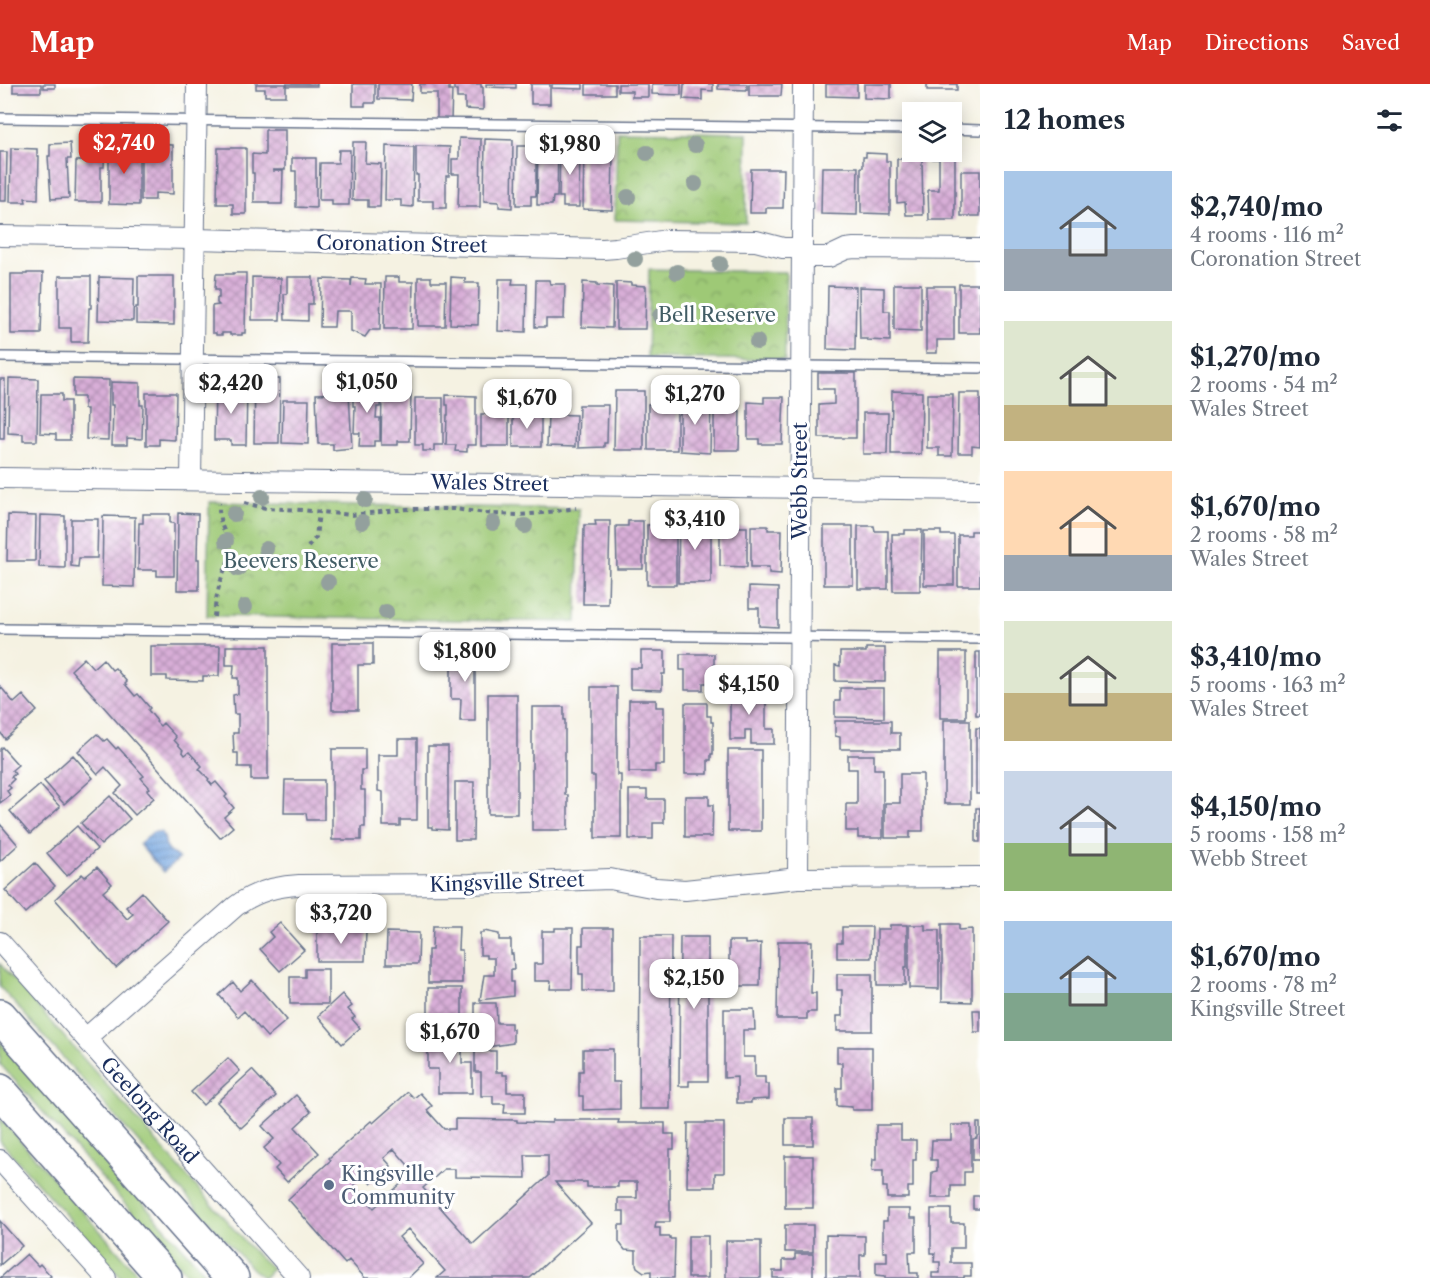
<!DOCTYPE html>
<meta charset="utf-8">
<style>
:root{--surface:#fff;--page:#f6f6f7;--text:#1f2937;--muted:#747a83;--accent:#d93025}
body{margin:0;font-family:"Libre Caslon Text",serif;background:var(--page);color:var(--text);height:100vh;display:flex;flex-direction:column;font-size:22px;white-space:nowrap}
*{box-sizing:border-box;margin:0}
p{font-size:20px;color:var(--muted)}
.icon{flex:none;width:33px;height:33px;fill:none;stroke:currentColor;stroke-width:2;stroke-linecap:round;stroke-linejoin:round}
.map{position:relative;flex:1;overflow:hidden}
.panel{display:flex;flex-direction:column;background:var(--surface);width:450px}
.panel>*{flex:none}
.fabs{position:absolute;left:902px;top:18px;display:grid;gap:12px}
.fabs a{display:grid;place-items:center;width:60px;height:60px;border-radius:0px;background:var(--surface);box-shadow:0 3px 15px #0003;font-size:30px}
.price{position:absolute;translate:-50% -51px;padding:0 14px;border-radius:12px;background:#fff;color:#222;font-size:20px;line-height:39px;filter:drop-shadow(0 2px 3px #0008)}
.price::after{content:'';position:absolute;left:50%;top:36px;width:18px;height:14px;margin-left:-9px;background:inherit;clip-path:polygon(0 0,100% 0,50% 100%)}
.price.on{background:var(--accent);color:#fff}
ul{padding:0;list-style:none}
li{display:flex;align-items:center;gap:18px;height:150px;padding:0 24px}
li span{display:grid;place-items:center;flex:none;width:168px;height:120px;border-radius:0px;color:#555}
li>.icon{margin-inline-start:auto}
span .icon{width:72px;height:72px;fill:#fffc;stroke-width:1}
li b{font-size:26px}
h2{display:flex;justify-content:space-between;align-items:center;height:72px;padding:0 24px;font-size:26px}
header{display:flex;align-items:center;gap:36px;box-sizing:border-box;height:84px;padding:0 30px;background:var(--accent);color:#fff}
header strong{font-size:28px}
nav{display:flex;gap:33px;margin-inline-start:auto;font-size:21px}
main{display:flex;flex:1;min-height:0}
.map>svg:first-child{display:block}
.grass{fill:#9ec976;stroke:#5c7c6a;stroke-width:1.5}
.park{fill:url(#park-crowns);stroke:#5c7c6a;stroke-width:1.5}
.water{fill:url(#water-rules);stroke:#486a9e;stroke-width:1.5}
.building{fill:url(#building-cross-hatch);fill-rule:evenodd}
.lines{fill:none;stroke-linecap:round;stroke-linejoin:round}
.lane-casing{stroke:#67738c;stroke-width:12}
.street-casing{stroke:#67738c;stroke-width:22}
.highway-casing{stroke:#67738c;stroke-width:36}
.path{stroke:#67738c;stroke-width:4;stroke-dasharray:4.5 4.5;stroke-linecap:butt}
.lane{stroke:#fff;stroke-width:9}
.street{stroke:#fff;stroke-width:20}
.highway{stroke:#fff;stroke-width:33}
.tree{fill:#93a09d}
.service-dot{fill:#5c6f8a;stroke:#fff;stroke-width:2}
.labels{text-anchor:middle;dominant-baseline:central;stroke-width:6;stroke-linejoin:round;paint-order:stroke}
.street-label{font-size:20px;fill:#1b2f5e;stroke:#fff}
.park-label{font-size:20px;fill:#425d65;stroke:#fff}
.service-label{font-size:20px;fill:#4e5e75;stroke:#fff;text-anchor:start}
</style>
<header>
<strong>Map</strong>
<nav><a>Map</a><a>Directions</a><a>Saved</a></nav>
</header>
<main>
<div class="map">
<svg width="980" height="1194" viewBox="0 0 980 1194">
<defs>
<pattern id="park-crowns" width="20" height="18" patternUnits="userSpaceOnUse" patternTransform="scale(1.5)"><rect width="20" height="18" fill="#9ec976"/><path d="M2 6a3 3 0 1 1 6 0M12 15a3 3 0 1 1 6 0" fill="none" stroke="#80a464"/></pattern>
<pattern id="water-rules" width="6" height="5" patternUnits="userSpaceOnUse" patternTransform="scale(1.5)"><rect width="6" height="5" fill="#74a5df"/><path d="M0 2.5h6" fill="none" stroke="#5e87b8"/></pattern>
<pattern id="building-cross-hatch" width="8" height="8" patternUnits="userSpaceOnUse" patternTransform="scale(1.5)"><rect width="8" height="8" fill="#d9afd8"/><path d="M0 0l8 8M0 8l8-8" fill="none" stroke="#af8fb2"/></pattern>
</defs>
<rect width="100%" height="100%" fill="#fff"/>
<filter id="ink" filterUnits="userSpaceOnUse"><feTurbulence type="fractalNoise" baseFrequency=".0167" numOctaves="2"/><feDisplacementMap in="SourceGraphic" scale="12" xChannelSelector="R" yChannelSelector="G"/><feConvolveMatrix kernelMatrix="1 2 1 2 8 2 1 2 1" color-interpolation-filters="sRGB"/></filter>
<filter id="wash" filterUnits="userSpaceOnUse"><feTurbulence type="fractalNoise" baseFrequency=".008" numOctaves="4" result="noise"/><feDisplacementMap in="SourceGraphic" scale="24" xChannelSelector="R" yChannelSelector="G"/><feGaussianBlur stdDeviation="1.35" result="paint"/><feColorMatrix in="noise" values="0 0 0 0 0 0 0 0 0 0 0 0 0 0 0 0 0 1.4 0 .05"/><feComposite in="paint" operator="in"/></filter>
<g filter="url(#wash)">
<rect width="100%" height="100%" fill="#f5f2e2"/>
<path class="grass" d="M0 880 255 1169 272 1184 264 1194 253 1186 229 1160 0 903Z
M0 958 210 1194H191L0 980Z
M0 1034 142 1194H122L0 1057Z"/>
<path class="park" d="M617 47 747 49 746 139 615 136Z
M649 185 786 188 785 276 647 274Z
M209 418 579 425 577 538 207 532Z"/>
<path class="water" d="M153 748H161C167 755 163 760 168 766 171 770 176 771 179 775L163 788 139 760Z"/>
<g id="blocks">
<path class="building" d="M13 0H41V8H13Z
M43 0H55V4H43Z
M256 0H286V12H265V5H256Z
M287 0H317V2H287Z
M353 0H375V19H365V22H353Z
M378 0H412L411 16 378 15Z
M420 0H449V6H452L451 36 437 35V9H420Z
M454 0H481V3H483V26L465 25V14H457V6H454Z
M486 0H516V4L486 3Z
M531 0H550V20H531Z
M552 0H583V5L552 4Z
M586 0H615V10H586Z
M618 0H648V13H632V7H618Z
M652 0H681V11L652 10Z
M684 0H713V7L702 6V16L683 15Z
M718 0H747V6L718 5Z
M749 0H782L781 12H749Z
M826 0H857V13L826 12Z
M864 0H891V15L864 14Z
M927 0H957V6H927Z
M265 46H285V86H273V87H283L282 120H269V118H254V89H252V70L265 71Z
M86 54H105L104 83H101V118H75L76 77H86Z
M459 54 481 55 480 123H458L459 90H452V75H459Z
M485 55 513 56 512 124 499 123V118L484 117Z
M353 58H366L365 79 381 80 380 123H368V116H352Z
M70 59 71 75H67L69 114 51 115 48 72H50V60Z
M141 60 173 61V110L155 109V116H141Z
M109 62H139V121L109 120Z
M386 62 414 63 413 123 401 122V116H385Z
M416 62 450 63 449 92H446V124H433V117H418V91H416Z
M517 62H536V112H531V121H516Z
M538 62 558 63 557 113H553L552 121H537Z
M560 63H580L579 123H563V113H559Z
M11 64 37 65V72H39L38 115 25 114 26 118H10Z
M218 64H246V130H233V120H217Z
M584 64 613 65 612 126 583 125Z
M339 66H350L349 121H332V116H319L320 79H338Z
M0 68H7L6 117H0Z
M933 68H952V74H955V136H929L928 106H939V75H933Z
M866 69 886 70V77H890V130L861 129V83H863V73H866Z
M292 74H316V124L296 123V87H292Z
M897 75H922L923 131H906L905 118 897 119Z
M822 83H858L857 131 821 130Z
M751 85H784L783 124H766V129H750Z
M961 87H980V132H961Z
M27 189H43L41 250H11V190H27Z
M233 189H246L245 249H242V251H230V249H222V251H216V249H212V222L219 221 217 219V214H219V205H215L216 190H233Z
M59 192H91V224H89L88 258H71V244H59Z
M138 192H174V241L136 240V223H138Z
M99 193 134 194 133 237 98 236Z
M252 193 281 194 280 236H252Z
M287 193H313V220H308V237L285 236 284 210H287Z
M385 193H399V198H413L412 245H384Z
M418 193H431V198H446L445 242H418Z
M451 193 465 194V199H479L478 241 450 240Z
M352 194 366 195 365 200H381L380 246H370L365 253 351 247V227H335L334 243H320L321 195 351 196V203Z
M499 195H513L512 200H527L526 248 498 247Z
M536 196H549L550 200H565L564 235H546V243H535Z
M583 198 597 199V201L613 202 612 244 582 243Z
M616 198 631 199V201L646 202 645 245H616Z
M894 200H921V247L894 246Z
M959 200H980V249H959Z
M828 202 856 203 855 266 827 265Z
M926 202H954V256H937V269H926Z
M859 203 884 204V227H890V257L867 256V255H860Z
M818 289H856V354H819V321L834 320V305H818Z
M9 294 38 295 37 357H23V350L8 349Z
M0 295H5L4 355H0Z
M73 295 109 296 108 356 86 355 87 325H84V313H73Z
M255 295H280L279 359H254Z
M111 298 140 299V321H143L142 355 127 354V361H112L113 321H111Z
M366 300H381L380 323H377L376 334H380V357H374V363H359L360 349H354L355 322H353V301L367 302Z
M215 303H247L246 361H231V356H214Z
M391 307H411L410 357H398V361H381L382 310 391 311Z
M615 307H644V366H614Z
M892 307 922 308 921 370H891Z
M146 309H176L175 356 159 355V361H146Z
M349 309 352 364 333 366V360H318L316 310Z
M959 309H980V363L972 362V369H958Z
M41 310H62V317H70V356H56V350L40 349Z
M927 310H953L952 372H939V364H927Z
M446 311 476 312V361H467V368L455 367 456 361H446L447 331H448V321H446Z
M764 313H784L782 360H759V355H748V318L764 319Z
M415 314H443V361H434V367H423V361H415Z
M714 314H739V327H740L739 366H714Z
M680 315 711 316 710 369 680 367Z
M283 316H309L308 360 282 359Z
M648 320H677V366H648Z
M579 321H608L607 359H604V363L578 364Z
M513 329H541V363H513Z
M863 329H888L887 370H863Z
M481 330H509V362H481Z
M548 330 576 331 575 363 547 362Z
M178 429 198 430 197 475H199V506H177Z
M143 430H170V439H174V492H157V486H138L139 439H143Z
M8 431 36 432 35 477H7Z
M40 431 65 432V484L39 483Z
M103 432 135 433 134 503 102 502Z
M71 435H98L97 474H79L78 483 71 482Z
M679 435H711V499H678Z
M595 437H610L608 520H583L584 441H596Z
M628 437H643V485H617L616 442H628Z
M647 441H676V501H647Z
M751 442H768V446H782L781 490 769 489V483H751Z
M824 442H853V501H824Z
M858 442H874L875 447H888V505H858Z
M733 443H747V483L720 482V445H733Z
M905 446H922L921 489H920V507H893L892 450H905Z
M924 447H941V451H954V501H924Z
M971 447H980V502H958V451H971Z
M749 503 778 504V543L759 542V524H749Z
M332 559H373V581H358V626H332Z
M151 562H220L219 592H203V597L167 596V592H151Z
M226 562H268V696H251V683H238V669H234L233 649H238V630H234L233 611 238 610V594H233L234 581H226Z
M460 562H475V637H460L461 615H451V579H461Z
M866 564H885V598L835 597V581L840 582V568H866Z
M641 567H665V590H662V606L630 605V584H641Z
M940 568H966V634H940Z
M976 568H980V631H976Z
M680 570H714V586H710V599H703V606H685V586H680Z
M84 574 93 584 103 575 112 586 115 584 127 598 125 600 135 612 138 610 150 624 148 626 157 637 156 638 160 642 163 639 176 653 174 656 183 666 182 667 185 671 189 668 202 682 199 685 209 695 208 696 212 701 216 698 227 711 225 713 234 724 224 733 233 743 220 754 71 586Z
M0 602 14 619 23 611 37 627 5 655 0 648Z
M591 603H617V691H621V754H595V692H591Z
M730 603H748V607H766V645H774V660H751V646H745V656H730Z
M840 604H884V634L835 633V617H840Z
M488 610H517V730H488Z
M629 616H656V623H664V681H655V688H629Z
M685 619H707V632H711V638H713V670H711V676H708V690H685Z
M532 623H564V636H565V711H568V746H532Z
M944 636H970V720H944Z
M835 637H891V649H900V665H840V653L835 652Z
M976 644H980V710H976Z
M97 650 104 657 107 655 116 665 118 663 144 692 141 694 150 704 147 706 154 714 135 731 115 709 122 702 105 683 98 690 78 667Z
M398 655H417V736H400V742H383V708L378 707V671H398Z
M428 662H448V746L432 745V743H428Z
M2 663 18 681 12 686 15 690 11 693 14 695 8 701 11 704 7 707 10 711 0 719V665Z
M332 665H365V686H361V706H365V743H361V756H332Z
M728 666H761V747H728Z
M73 671 93 694 64 720 44 697Z
M848 671H874V685H883V754H858V747H846V720H857V685H848Z
M900 690H923V747H910V754H885V719H900Z
M285 696H324V736H307L306 729H284Z
M455 698H474L473 756H455Z
M40 701 60 723 30 750 10 727Z
M629 706H647V715H664V739H653V755H629Z
M110 712 130 735 101 761 81 739Z
M685 712H709V721H713L712 753H685Z
M976 724H980V758H976Z
M0 740 18 761 0 777Z
M77 742 97 765 67 792 47 769Z
M35 779 55 802 25 829 5 806Z
M97 783 112 800 103 808 127 835 133 830 126 823 142 808 168 837 116 884 55 815 82 790 85 793Z
M280 839 304 866 280 887 260 865 273 853 269 848Z
M942 840H959V846L972 845V918L942 917Z
M890 841H907V883H905V901H877V845H890Z
M909 841H925V846H939V905L909 904Z
M329 842H350V846H366L365 877H317V846H329Z
M433 842H459L458 866H462V899H428V866H432Z
M842 843H872L871 874H837V859H842Z
M555 844H573L572 905H550L551 897H534V880H542V847H555Z
M583 844H613V907H583V890H579V861H583Z
M484 847 499 850V856H511V870H513L514 885H511V898H513V912L480 916 484 891H494V874H486V871H480V849H484Z
M387 848 419 849 418 880H386Z
M640 852H671L670 1025H639Z
M680 853H708V997H689V1002H679Z
M729 857H745V860L761 859 760 902H729Z
M778 857H812L811 909H816V928H807V935H777Z
M305 885H328V920H290V893H305Z
M837 890H872V947H837V932H842V906H837Z
M252 896 287 936 267 953 244 927 238 933 219 911 233 898 240 907Z
M428 904H462V937H428Z
M342 910 352 922 348 925 355 933 352 935 360 944 342 960 318 932Z
M475 919H496L497 939H511V945H513V959L480 964 483 942H475Z
M724 925H754L755 946H743V973H755V993H765V1000H769V1015L751 1016V1019H737V993L724 994Z
M973 926H980V948H974Z
M428 950H462V979H472V1009H438V985H428Z
M837 963H872V1026H852V1023L837 1022V1004H842V979H837Z
M583 965H613V998H620V1025L583 1026V1012H579V987H583Z
M475 967H496V988H503V991H507V1008H525V1029H504L505 1020H493V1012H481V988H475Z
M228 974 240 987 203 1021 191 1008Z
M252 986 276 1012 241 1044 217 1018Z
M408 1008 414 1014 420 1009 432 1022 427 1026 444 1045H455V1035L517 1036V1038L552 1039V1036H619L618 1039H665V1050H674V1065H670V1138H656L655 1144H660V1153H670V1155H675L674 1194H651V1187L644 1188 637 1183 636 1180V1167L625 1166 619 1158V1141H624V1127H618V1114H637V1098H618V1103H587V1098H555L591 1139 530 1194H437L445 1187 408 1145 399 1153 423 1180 408 1194H365L349 1176 345 1180 288 1115 331 1076 329 1074 371 1037 373 1039ZM394 1065 414 1088 374 1124 354 1101 364 1092 371 1100 391 1082 384 1074ZM525 1071H548V1092L473 1160 423 1104 444 1085H455V1093L526 1094Z
M296 1011 311 1028 295 1043 319 1069 287 1098 275 1085 279 1081 264 1064 274 1055 262 1042Z
M785 1034H813V1061H785Z
M688 1039H724V1089H715V1103H687Z
M977 1039H980V1076H973V1055L977 1054Z
M876 1041H901V1056H916V1076H913V1103H908V1114H887V1103H883V1087H872L873 1075H876Z
M951 1041H971V1088H964V1102H951V1114H931L932 1088 937 1087V1076H931L932 1056H951Z
M785 1072H813V1124H785Z
M973 1112H980V1125H973Z
M887 1125H910V1134H916V1168H909L910 1189H918V1194H885V1192L876 1191V1178H887V1168H883V1137H887Z
M931 1125H951V1139H964V1164H951V1179H971V1192H964V1194H932V1189H940V1178H934L935 1169H931Z
M0 1137 22 1162 0 1181Z
M785 1141H813V1168H785Z
M826 1151 865 1152V1171H860V1194H826Z
M688 1152H708V1194H688Z
M726 1157H761V1194H726Z
M27 1170 38 1182 40 1180 51 1192 48 1194H0Z
M795 1170H813V1194H773V1187H783V1176H795Z"/>
</g>
</g>
<g filter="url(#ink)">
<use href="#blocks" fill-opacity="0" stroke="#67738c" stroke-width="1.5"/>
<g class="lines">
<g class="lane-casing">
<path id="lane" d="M0 34 912 45
M951 45 980 46
M0 273 980 284
M0 545 980 555"/>
</g>
<g class="street-casing">
<g id="street">
<path d="M0 152 194 155 603 165 616 164 667 156 756 157 783 164H802"/>
<path d="M802 173H829L846 165 854 164 980 165"/>
<path d="M0 394 980 406"/>
<path d="M191 396 197 0"/>
<path d="M798 794 803 0"/>
<path id="s1" d="M0 858 299 1194"/>
<path d="M86 954 236 822C255 808 275 802 299 801L470 800 610 795 656 804 685 806 798 794 980 793"/>
<path d="M0 1076 106 1194"/>
</g>
</g>
<g class="highway-casing">
<path id="highway" d="M0 932 232 1194
M0 1007 165 1194"/>
</g>
<path class="path" d="M244 419 266 424 302 426 351 431 408 425H454L494 430 520 431 542 429 576 424
M308 463 316 453 319 428
M214 533C215 520 217 508 221 496 224 485 231 475 230 464 230 456 225 450 222 442 219 434 219 427 219 419"/>
<use href="#lane" class="lane"/>
<use href="#street" class="street"/>
<use href="#highway" class="highway"/>
</g>
<g class="tree">
<circle cx="695" cy="61" r="8"/>
<circle cx="647" cy="69" r="8"/>
<circle cx="695" cy="100" r="8"/>
<circle cx="628" cy="113" r="8"/>
<circle cx="635" cy="175" r="8"/>
<circle cx="720" cy="180" r="8"/>
<circle cx="677" cy="188" r="8"/>
<circle cx="660" cy="232" r="8"/>
<circle cx="757" cy="258" r="8"/>
<circle cx="262" cy="413" r="8"/>
<circle cx="365" cy="416" r="8"/>
<circle cx="234" cy="430" r="8"/>
<circle cx="362" cy="438" r="8"/>
<circle cx="493" cy="439" r="8"/>
<circle cx="525" cy="442" r="8"/>
<circle cx="226" cy="457" r="8"/>
<circle cx="266" cy="465" r="8"/>
<circle cx="238" cy="485" r="8"/>
<circle cx="328" cy="498" r="8"/>
<circle cx="245" cy="523" r="8"/>
<circle cx="386" cy="528" r="8"/>
</g>
</g>
<circle class="service-dot" cx="329" cy="1101" r="6"/>
<g class="labels">
<g class="street-label">
<text transform="translate(402 160) rotate(1)">Coronation Street</text>
<text transform="translate(800 397) rotate(-90)">Webb Street</text>
<text transform="translate(490 399) rotate(1)">Wales Street</text>
<text transform="translate(507 798) rotate(-2)">Kingsville Street</text>
<text stroke="none"><textPath href="#s1" startOffset="225">Geelong Road</textPath></text>
</g>
<g class="park-label">
<text x="717" y="231">Bell Reserve</text>
<text x="301" y="477">Beevers Reserve</text>
</g>
<g class="service-label">
<text x="341" y="1090">Kingsville<tspan x="341" dy="23">Community</tspan></text>
</g>
</g>
</svg>
<div class="fabs">
<a><svg class="icon" aria-label="layers" viewBox="0 0 24 24"><path d="M12 4l9 5-9 5-9-5zM3 14l9 5 9-5"/></svg></a>
</div>
<b class="price on" style="left:124px;top:91px">$2,740</b>
<b class="price" style="left:570px;top:92px">$1,980</b>
<b class="price" style="left:367px;top:330px">$1,050</b>
<b class="price" style="left:231px;top:331px">$2,420</b>
<b class="price" style="left:695px;top:342px">$1,270</b>
<b class="price" style="left:527px;top:346px">$1,670</b>
<b class="price" style="left:695px;top:467px">$3,410</b>
<b class="price" style="left:465px;top:599px">$1,800</b>
<b class="price" style="left:749px;top:632px">$4,150</b>
<b class="price" style="left:341px;top:861px">$3,720</b>
<b class="price" style="left:694px;top:926px">$2,150</b>
<b class="price" style="left:450px;top:980px">$1,670</b>
</div>
<section class="panel">
<h2>12 homes<svg class="icon" aria-label="filters" viewBox="0 0 24 24"><path d="M4 7h16M4 17h16"/><circle cx="9" cy="7" r="2"/><circle cx="15" cy="17" r="2"/></svg></h2>
<ul>
<li><span style="background:linear-gradient(#a9c7e8 65%,#9aa5b1 0)"><svg class="icon" aria-label="home" viewBox="0 0 24 24"><path d="M3 11l9-7 9 7M6 9v11h12V9"/></svg></span><div><b>$2,740/mo</b><p>4 rooms · 116 m²</p><p>Coronation Street</p></div></li>
<li><span style="background:linear-gradient(#dfe7d0 70%,#c2b280 0)"><svg class="icon" aria-label="home" viewBox="0 0 24 24"><path d="M3 11l9-7 9 7M6 9v11h12V9"/></svg></span><div><b>$1,270/mo</b><p>2 rooms · 54 m²</p><p>Wales Street</p></div></li>
<li><span style="background:linear-gradient(#ffd9b3 70%,#9aa5b1 0)"><svg class="icon" aria-label="home" viewBox="0 0 24 24"><path d="M3 11l9-7 9 7M6 9v11h12V9"/></svg></span><div><b>$1,670/mo</b><p>2 rooms · 58 m²</p><p>Wales Street</p></div></li>
<li><span style="background:linear-gradient(#dfe7d0 60%,#c2b280 0)"><svg class="icon" aria-label="home" viewBox="0 0 24 24"><path d="M3 11l9-7 9 7M6 9v11h12V9"/></svg></span><div><b>$3,410/mo</b><p>5 rooms · 163 m²</p><p>Wales Street</p></div></li>
<li><span style="background:linear-gradient(#c9d6e8 60%,#8fb573 0)"><svg class="icon" aria-label="home" viewBox="0 0 24 24"><path d="M3 11l9-7 9 7M6 9v11h12V9"/></svg></span><div><b>$4,150/mo</b><p>5 rooms · 158 m²</p><p>Webb Street</p></div></li>
<li><span style="background:linear-gradient(#a9c7e8 60%,#7fa58c 0)"><svg class="icon" aria-label="home" viewBox="0 0 24 24"><path d="M3 11l9-7 9 7M6 9v11h12V9"/></svg></span><div><b>$1,670/mo</b><p>2 rooms · 78 m²</p><p>Kingsville Street</p></div></li>
</ul>
</section>
</main>
